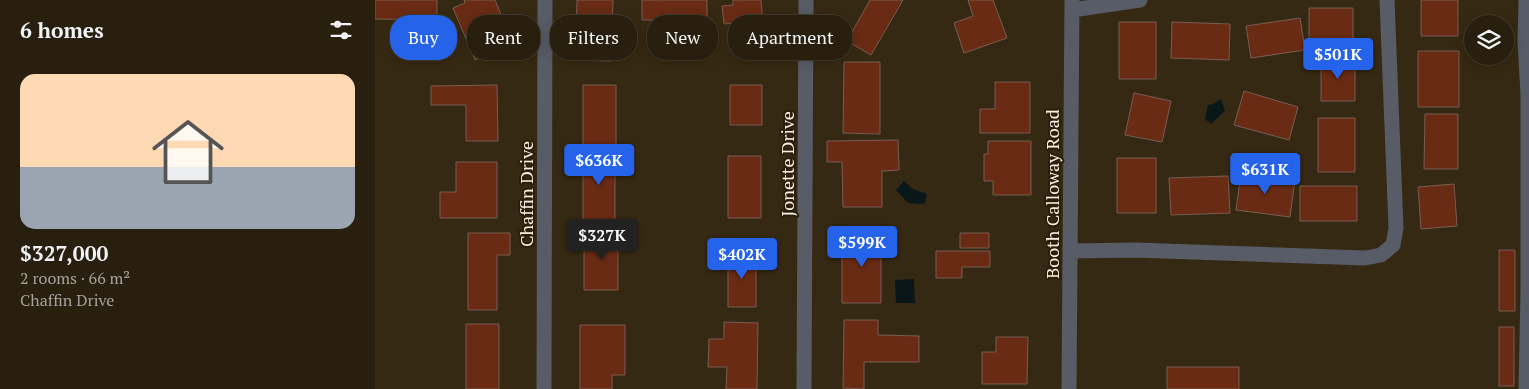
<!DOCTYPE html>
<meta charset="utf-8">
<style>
:root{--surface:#281f0e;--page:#342c1c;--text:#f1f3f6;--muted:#a5a29e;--line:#443d2e;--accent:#2563eb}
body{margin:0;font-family:"PT Serif",serif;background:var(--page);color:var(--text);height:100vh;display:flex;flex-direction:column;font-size:19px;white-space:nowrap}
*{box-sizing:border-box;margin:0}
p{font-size:16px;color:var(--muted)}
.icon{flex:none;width:28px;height:28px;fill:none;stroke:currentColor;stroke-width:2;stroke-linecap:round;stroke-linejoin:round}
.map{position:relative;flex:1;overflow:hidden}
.side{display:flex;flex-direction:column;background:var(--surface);width:375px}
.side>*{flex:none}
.banner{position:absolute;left:15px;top:15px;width:475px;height:45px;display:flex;gap:10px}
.fabs{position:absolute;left:1089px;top:15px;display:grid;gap:10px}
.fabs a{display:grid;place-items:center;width:50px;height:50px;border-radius:50%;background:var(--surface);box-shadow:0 2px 12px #0003,0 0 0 1px var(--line);font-size:25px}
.price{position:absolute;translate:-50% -42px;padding:0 11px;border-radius:5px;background:var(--accent);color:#fff;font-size:16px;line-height:32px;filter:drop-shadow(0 1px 2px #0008)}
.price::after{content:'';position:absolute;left:50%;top:30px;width:15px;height:11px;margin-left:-8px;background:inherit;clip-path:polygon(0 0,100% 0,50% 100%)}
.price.current{background:#222;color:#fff}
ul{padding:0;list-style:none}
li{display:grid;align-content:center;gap:10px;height:265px;padding:0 20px}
li span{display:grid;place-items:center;height:155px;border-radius:15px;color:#555}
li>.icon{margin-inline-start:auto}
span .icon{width:90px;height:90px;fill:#fffc;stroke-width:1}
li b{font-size:21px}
h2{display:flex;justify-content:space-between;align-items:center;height:60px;padding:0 20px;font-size:21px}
.chip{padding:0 18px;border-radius:20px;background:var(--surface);box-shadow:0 2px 12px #0003,0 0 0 1px var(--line);font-size:18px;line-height:45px}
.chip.current{background:var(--accent);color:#fff}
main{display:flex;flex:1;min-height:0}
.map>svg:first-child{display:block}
.water{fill:#0a1718}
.building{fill:#692b13;stroke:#795d53}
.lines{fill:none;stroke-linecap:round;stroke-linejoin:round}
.minor{stroke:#575c67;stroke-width:15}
.labels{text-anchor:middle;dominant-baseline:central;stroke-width:4;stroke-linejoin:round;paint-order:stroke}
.street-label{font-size:18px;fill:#faf1e4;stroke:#2c1f09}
</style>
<main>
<section class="side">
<h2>6 homes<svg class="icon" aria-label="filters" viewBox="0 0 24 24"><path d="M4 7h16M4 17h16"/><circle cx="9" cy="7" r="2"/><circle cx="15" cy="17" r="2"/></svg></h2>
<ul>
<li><span style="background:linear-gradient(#ffd9b3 60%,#9aa5b1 0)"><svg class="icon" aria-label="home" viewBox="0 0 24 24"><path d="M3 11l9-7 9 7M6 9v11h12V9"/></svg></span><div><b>$327,000</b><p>2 rooms · 66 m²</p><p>Chaffin Drive</p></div></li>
</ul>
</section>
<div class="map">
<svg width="1154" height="389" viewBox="0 0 1154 389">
<rect width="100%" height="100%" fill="#362913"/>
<path class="water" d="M846 99 850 111 836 124 830 119 833 105 838 104Z
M529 181 538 189 552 194 550 203 547 204 533 203 521 190Z
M539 279 540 303H521L520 280Z"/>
<path class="building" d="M0 0H62V20L0 19Z
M89 0H120L138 44 100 60 78 8 90 3Z
M202 0H238L236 61 200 60Z
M267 0H332V20H267Z
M358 0H386L390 50 363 53 360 23 349 24 347 6 358 5Z
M495 0H528L496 55 472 41Z
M593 0H618L632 38 589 53 579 23 598 16Z
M1046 0H1083V36H1046Z
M934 8H978V45H934Z
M925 18 930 50 876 58 871 26Z
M744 22H781V79H744Z
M797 22 855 24 854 60 796 58Z
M1043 51H1084V107H1043Z
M946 60H980V101H946Z
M469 62H505V134L468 133Z
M620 82H655V133H605V109H620Z
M122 85 123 141H91V105H56V86Z
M208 85H241V145H208Z
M355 85H387V125H355Z
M869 91 923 107 914 140 859 125Z
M759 93 796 101 787 142 750 135Z
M1050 114H1083V169H1049Z
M943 118H980V172H943Z
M523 140 524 170 507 171V207H468L467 162H452V141Z
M613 141H656V195H618V181H609V154H613Z
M208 151H240V222H208Z
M353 156H386V218H353Z
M742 158H781V213H742Z
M81 162H122V218H65V192H81Z
M866 173 920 180 915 217 861 210Z
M853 176 855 213 796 215 794 178Z
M1079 184 1082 226 1046 229 1043 187Z
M925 186H982V221H925Z
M221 228H243V290H209V245H221Z
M467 232H506V303H467Z
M93 233H135V255H122V310H93Z
M585 233H614V248H585Z
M1124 250H1140V311H1124Z
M561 251H615V267H587V278H561Z
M353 254H381V307H353Z
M469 320H503V335L544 336V362H489V389L468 388Z
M349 322 383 323 382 389H351L352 367H333L334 339H349Z
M91 324H124V389H91Z
M205 325H250V375H237V389H205Z
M1124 327H1139V386H1124Z
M621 337H653L652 384H607V352H621Z
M792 367H864V389H792Z"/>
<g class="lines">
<path class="minor" d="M697 10 765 0
M695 251 760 250 990 258 1006 255 1018 245 1021 228 1012 0
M169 389 170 0
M429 389 431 0
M694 389 697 0
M1151 389 1153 291V94L1150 41 1151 0"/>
</g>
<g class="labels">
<g class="street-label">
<text transform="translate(412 164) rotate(-90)">Jonette Drive</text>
<text transform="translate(151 194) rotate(-90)">Chaffin Drive</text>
<text transform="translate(677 194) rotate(-90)">Booth Calloway Road</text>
</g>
</g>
</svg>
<div class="fabs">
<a><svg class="icon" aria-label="layers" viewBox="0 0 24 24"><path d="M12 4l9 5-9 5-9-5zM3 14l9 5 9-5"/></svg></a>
</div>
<b class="price" style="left:963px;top:80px">$501K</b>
<b class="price" style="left:224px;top:186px">$636K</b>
<b class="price" style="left:890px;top:195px">$631K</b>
<b class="price current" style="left:227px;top:261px">$327K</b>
<b class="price" style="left:487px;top:268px">$599K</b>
<b class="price" style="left:367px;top:280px">$402K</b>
<div class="banner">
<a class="chip current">Buy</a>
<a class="chip">Rent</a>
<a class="chip">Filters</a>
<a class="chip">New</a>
<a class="chip">Apartment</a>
</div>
</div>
</main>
